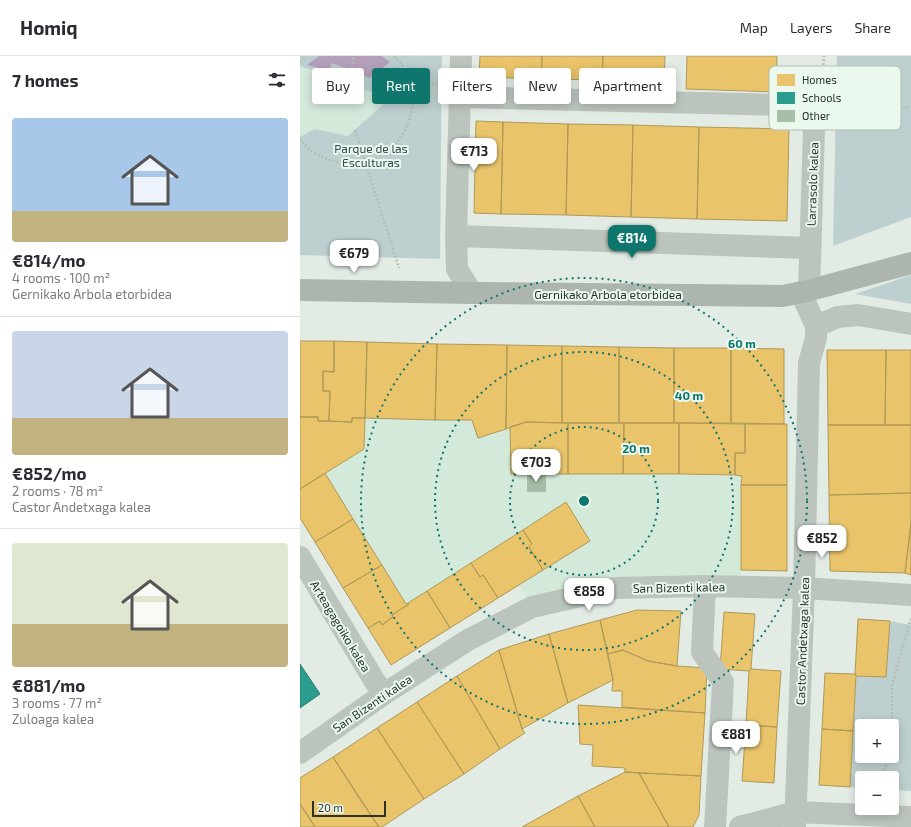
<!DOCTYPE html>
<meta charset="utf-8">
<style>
:root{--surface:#fff;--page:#f2f2f3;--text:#2b2b33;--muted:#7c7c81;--line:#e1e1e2;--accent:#0f766e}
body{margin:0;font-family:"Exo 2",sans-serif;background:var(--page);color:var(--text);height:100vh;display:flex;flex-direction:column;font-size:15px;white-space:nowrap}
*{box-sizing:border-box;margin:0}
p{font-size:13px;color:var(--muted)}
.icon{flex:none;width:22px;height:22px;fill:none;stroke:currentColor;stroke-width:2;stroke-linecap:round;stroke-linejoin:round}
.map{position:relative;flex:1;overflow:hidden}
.drawer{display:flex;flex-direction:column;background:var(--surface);width:300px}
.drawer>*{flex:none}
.banner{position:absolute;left:12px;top:12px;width:380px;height:36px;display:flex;gap:8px}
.tools{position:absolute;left:555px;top:663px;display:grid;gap:8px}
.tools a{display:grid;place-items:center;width:44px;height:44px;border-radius:4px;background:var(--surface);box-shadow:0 2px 10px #0003;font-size:20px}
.scale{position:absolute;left:12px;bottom:10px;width:74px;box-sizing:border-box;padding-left:4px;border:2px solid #29352a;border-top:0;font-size:11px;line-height:14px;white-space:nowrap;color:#29352a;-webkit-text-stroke:3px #eaf8ee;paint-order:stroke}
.price{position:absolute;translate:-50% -34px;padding:0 9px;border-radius:8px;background:#fff;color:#222;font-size:13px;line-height:26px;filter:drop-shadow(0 1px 2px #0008)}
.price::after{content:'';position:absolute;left:50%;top:24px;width:12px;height:9px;margin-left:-6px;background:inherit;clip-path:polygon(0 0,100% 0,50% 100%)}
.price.on{background:var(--accent);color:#fff}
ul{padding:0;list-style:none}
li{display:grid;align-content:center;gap:8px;height:212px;padding:0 12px}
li+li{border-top:1px solid var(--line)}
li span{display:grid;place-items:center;height:124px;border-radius:4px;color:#555}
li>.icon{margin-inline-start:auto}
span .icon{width:72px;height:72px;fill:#fffc;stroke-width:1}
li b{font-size:17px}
h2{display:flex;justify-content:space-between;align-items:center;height:48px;padding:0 12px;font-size:17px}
.pill{padding:0 14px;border-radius:4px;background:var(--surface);box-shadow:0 2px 10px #0003;font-size:14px;line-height:36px}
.pill.on{background:var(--accent);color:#fff}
header{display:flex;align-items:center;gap:24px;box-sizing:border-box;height:56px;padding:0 20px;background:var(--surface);border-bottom:1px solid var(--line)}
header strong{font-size:19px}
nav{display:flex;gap:22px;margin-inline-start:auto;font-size:14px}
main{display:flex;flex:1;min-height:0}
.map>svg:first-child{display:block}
.green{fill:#bdd0cf;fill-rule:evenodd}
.plaza{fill:#d3e9da}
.water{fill:#b5a0bc}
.homes{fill:#e9c46a;stroke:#af9957}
.schools{fill:#2a9d8f;stroke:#2a7e71}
.building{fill:#a6bea7}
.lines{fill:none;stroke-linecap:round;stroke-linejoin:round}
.path{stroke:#b3beb6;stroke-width:2.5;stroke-dasharray:2 2;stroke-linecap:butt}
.street{stroke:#bbc5bd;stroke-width:22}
.secondary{stroke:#acb6ae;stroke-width:22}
.ring{fill:none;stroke:#0f766e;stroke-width:2;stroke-dasharray:2 4}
.labels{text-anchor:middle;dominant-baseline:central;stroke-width:4;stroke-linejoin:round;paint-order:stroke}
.park-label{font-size:12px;fill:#304c51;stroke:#eaf8ee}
.street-label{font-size:12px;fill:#29352a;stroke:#eaf8ee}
.key{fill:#eaf8ee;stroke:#b0beb3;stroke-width:1}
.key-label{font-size:11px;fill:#29352a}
.centre{fill:#0f766e;stroke:#eaf8ee;stroke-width:2}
.ring-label{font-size:12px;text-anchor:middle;font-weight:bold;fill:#0f766e;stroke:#eaf8ee;stroke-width:4;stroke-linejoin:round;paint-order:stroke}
</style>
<header>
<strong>Homiq</strong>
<nav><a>Map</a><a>Layers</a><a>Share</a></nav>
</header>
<main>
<section class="drawer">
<h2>7 homes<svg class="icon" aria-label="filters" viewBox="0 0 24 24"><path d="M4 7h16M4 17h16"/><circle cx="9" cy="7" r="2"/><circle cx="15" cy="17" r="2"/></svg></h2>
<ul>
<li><span style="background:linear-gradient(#a9c7e8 75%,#c2b280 0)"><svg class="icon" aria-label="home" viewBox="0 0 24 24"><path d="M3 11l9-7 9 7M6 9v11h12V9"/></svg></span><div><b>€814/mo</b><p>4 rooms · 100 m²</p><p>Gernikako Arbola etorbidea</p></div></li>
<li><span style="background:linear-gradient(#c9d6e8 70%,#c2b280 0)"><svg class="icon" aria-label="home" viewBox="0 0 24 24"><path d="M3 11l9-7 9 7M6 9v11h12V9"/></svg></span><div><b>€852/mo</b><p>2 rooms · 78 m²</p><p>Castor Andetxaga kalea</p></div></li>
<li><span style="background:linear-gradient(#dfe7d0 65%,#c2b280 0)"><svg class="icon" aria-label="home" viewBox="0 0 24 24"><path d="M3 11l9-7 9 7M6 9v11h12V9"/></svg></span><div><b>€881/mo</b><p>3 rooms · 77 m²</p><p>Zuloaga kalea</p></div></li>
</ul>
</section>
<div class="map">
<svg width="611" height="771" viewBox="0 0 611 771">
<rect width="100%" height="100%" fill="#e2ece5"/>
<path class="green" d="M0 0H142L140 203 0 199Z
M537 0H611V161L533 190Z
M611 219V248L555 238Z
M590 565 611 569V735L592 734V722H562V732L550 731 556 620 586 621ZM562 670H592V700H562Z"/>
<path class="plaza" d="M0 10 70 36 104 11 109 20 112 31 114 42 87 45 48 80 14 73 0 81Z
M65 362 172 364 178 382 210 371 211 418H227V436H246V418L442 420 441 531 232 551 219 529 290 485 266 447 106 548 25 417 64 393Z"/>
<path class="water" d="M19 0H82L90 6 70 22 32 7 29 15 7 9Z"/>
<path class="homes" d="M180 0H242L241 23 179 21Z
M242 0H303L302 24 241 23Z
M303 0H365L364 26 302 24Z
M387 0H477L476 36 386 33Z
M176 65 203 66 201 158 174 157Z
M203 66 268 68 266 159 201 158Z
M268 68 333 69 331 161 266 159Z
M333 69 399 71 397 163 331 161Z
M399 71 489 73 487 165 397 163Z
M0 285H34V316L23 315V335H30L29 365H18V361H0Z
M34 285 67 286 65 362H52V366L29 365 30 335H23V315L34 316Z
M67 286 137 288 135 364 65 362Z
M137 288 207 289 206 373 178 382 172 364H135Z
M207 289 262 290V367L226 366 206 373Z
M262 290 319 291V367H262Z
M319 291 374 292V367H319Z
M374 292H431V367H374Z
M431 292 484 293V368L431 367Z
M527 294H586L585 369H528Z
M586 294H611V369H585Z
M0 361H18V365L52 366V362H65L64 393 0 433Z
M226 366 268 367V418H211L210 371Z
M268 367H324L323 418H268Z
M324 367H379V418H323Z
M379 367 445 368V397H435V419L379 418Z
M445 368H487V429H441L442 420 435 419V397H445Z
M528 369H611V437L529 439Z
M25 417 53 463 15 486 0 462V433Z
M441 429H487V515L441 514Z
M611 437V467L605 517 530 515 529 439Z
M266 446 290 485 243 514 229 491 232 488 223 474Z
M53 463 82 509 43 532 15 486Z
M611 467V519L605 517Z
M223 474 232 488 229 491 243 514 198 542 183 519 180 521 171 507Z
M171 507 180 521 183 519 198 542 150 572 127 535Z
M82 509 106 548 108 547 109 548 92 559 93 561 82 569 80 565 68 572 43 532Z
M127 535 150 572 91 609 68 572 80 565 82 569 93 561 92 559 106 550 109 548 108 547Z
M337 554 381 555 377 610 348 605 323 594 308 598 300 564Z
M424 556 455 558 451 613 449 615 420 613Z
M558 563 590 565 586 621 556 620 555 618Z
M300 564 313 624 268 647 249 578Z
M249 578 268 647 222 673 199 594Z
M199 594 222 673 225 677 200 693 157 620Z
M323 594 348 605 377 610 407 612 405 657 322 651V635H312L313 624 308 598Z
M451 613 481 615 477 671 446 669 449 615Z
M525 617 555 618 556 620 553 675 522 673Z
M157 620 200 693 164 718 117 646Z
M117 646 164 718 124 743 77 672Z
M278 649 405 657 401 720 325 716V712L292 710 293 689 280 688Z
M446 669 477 671 474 727 442 725Z
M77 672 124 743 82 771H79L33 701Z
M522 673 553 675 550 731 519 729Z
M33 701 61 745 79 771H15L0 748V722Z
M325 716 339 717 369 771H295L278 740Z
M339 717 401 720 399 759 393 771H369Z
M278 740 295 771H222Z
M0 748 8 760 15 771H0Z"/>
<path class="schools" d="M0 608 20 638 0 652Z"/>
<path class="building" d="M227 418H246V436H227Z"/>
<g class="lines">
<path class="path" d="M0 6 6 0
M48 27 54 0
M112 31 138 27
M521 41 524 0
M531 55 611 51
M55 74 99 212
M0 83C4 88 8 93 13 96 54 122 105 101 112 52 114 41 113 30 109 20 105 12 100 6 94 0
M592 670V629L611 562
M581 722 589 700"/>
<path class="street" d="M161 0 156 180 157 213 172 237
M159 41 484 49 501 55 514 72 510 205 509 228 505 246 516 270V282L509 307 504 532 495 771
M156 180 510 192
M516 270 538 261 558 259 611 268
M0 501 74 624 84 638
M405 530 402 596 423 626 415 771
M0 697 84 638 168 584 232 551 316 532 405 530 504 532 611 539
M440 771 496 756 611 761"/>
<path class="secondary" d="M0 234 172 237 483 240 507 235 611 207"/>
</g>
<g class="ring">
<circle cx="284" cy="445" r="74"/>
<circle cx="284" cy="445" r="149"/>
<circle cx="284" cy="445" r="223"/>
</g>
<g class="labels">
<g class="park-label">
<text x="71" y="92">Parque de las<tspan x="71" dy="14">Esculturas</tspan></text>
</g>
<g class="street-label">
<text transform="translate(512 128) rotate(-88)">Larrasolo kalea</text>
<text x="308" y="238">Gernikako Arbola etorbidea</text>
<text transform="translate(379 531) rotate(-1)">San Bizenti kalea</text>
<text transform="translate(41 570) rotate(59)">Arteagagoiko kalea</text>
<text transform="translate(502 585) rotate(-88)">Castor Andetxaga kalea</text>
<text transform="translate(72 647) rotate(-34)">San Bizenti kalea</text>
</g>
</g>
<rect x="469" y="10" width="132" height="64" rx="6" class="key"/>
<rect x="477" y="18" width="18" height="12" fill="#e9c46a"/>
<rect x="477" y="36" width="18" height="12" fill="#2a9d8f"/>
<rect x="477" y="54" width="18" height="12" fill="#a6bea7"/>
<g class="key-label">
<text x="502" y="28">Homes</text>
<text x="502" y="46">Schools</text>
<text x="502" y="64">Other</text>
</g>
<circle cx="284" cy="445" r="6" class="centre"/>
<g class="ring-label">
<text x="442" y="292">60 m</text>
<text x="389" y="344">40 m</text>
<text x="336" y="397">20 m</text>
</g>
</svg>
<div class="tools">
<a>+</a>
<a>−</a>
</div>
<div class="scale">20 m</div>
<b class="price" style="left:174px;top:116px">€713</b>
<b class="price on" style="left:332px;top:203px">€814</b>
<b class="price" style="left:54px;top:218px">€679</b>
<b class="price" style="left:236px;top:427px">€703</b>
<b class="price" style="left:522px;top:503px">€852</b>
<b class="price" style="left:289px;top:556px">€858</b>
<b class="price" style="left:436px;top:699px">€881</b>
<div class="banner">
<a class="pill">Buy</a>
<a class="pill on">Rent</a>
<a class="pill">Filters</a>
<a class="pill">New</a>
<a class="pill">Apartment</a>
</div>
</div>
</main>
